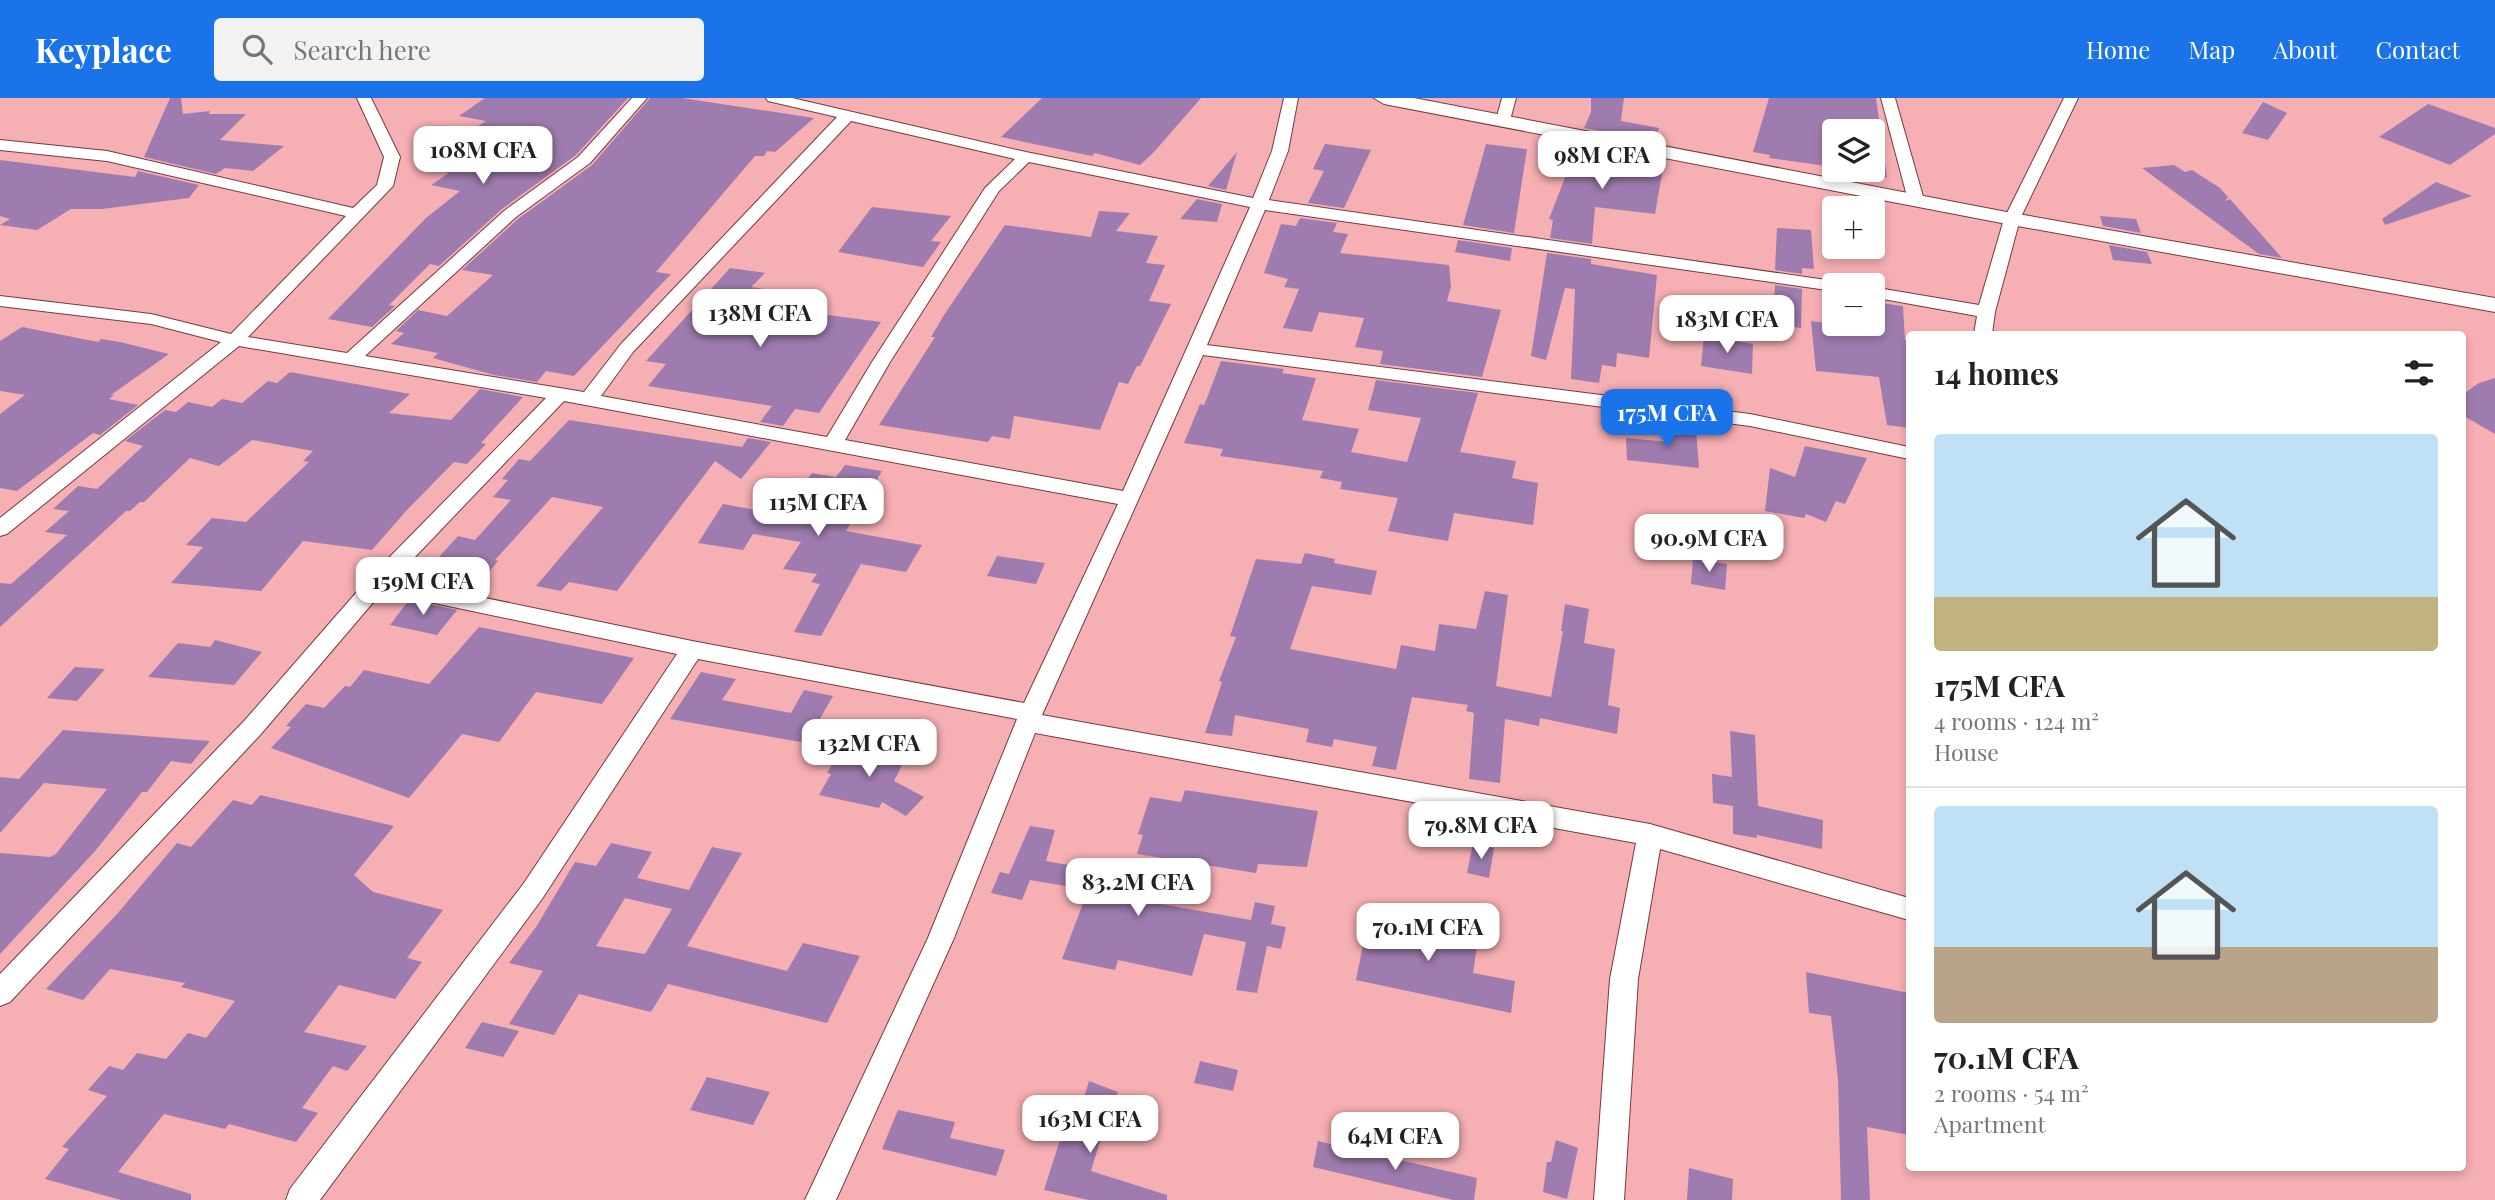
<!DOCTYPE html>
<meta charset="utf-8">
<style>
:root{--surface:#fff;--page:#f2f2f2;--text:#222;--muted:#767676;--line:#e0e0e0;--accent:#1a73e8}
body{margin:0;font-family:"Playfair Display",serif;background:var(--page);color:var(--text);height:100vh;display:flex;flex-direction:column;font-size:26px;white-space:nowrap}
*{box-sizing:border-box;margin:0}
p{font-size:23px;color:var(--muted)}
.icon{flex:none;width:38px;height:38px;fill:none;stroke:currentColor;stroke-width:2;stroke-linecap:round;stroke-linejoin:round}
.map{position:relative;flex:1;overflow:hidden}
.side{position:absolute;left:1906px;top:233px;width:560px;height:840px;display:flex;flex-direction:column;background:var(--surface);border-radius:7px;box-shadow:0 4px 10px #0003}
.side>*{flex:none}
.controls{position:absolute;left:1822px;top:21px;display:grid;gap:14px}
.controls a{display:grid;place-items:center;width:63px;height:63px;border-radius:7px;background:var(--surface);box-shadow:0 4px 10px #0003;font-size:35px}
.price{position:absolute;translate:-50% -60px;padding:0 16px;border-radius:14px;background:#fff;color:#222;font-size:23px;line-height:46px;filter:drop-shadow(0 2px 4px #0008)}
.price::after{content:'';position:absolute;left:50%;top:42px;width:21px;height:16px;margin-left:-10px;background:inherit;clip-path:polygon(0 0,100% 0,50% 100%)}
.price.on{background:var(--accent);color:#fff}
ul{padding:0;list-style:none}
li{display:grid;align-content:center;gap:14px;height:371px;padding:0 28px}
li+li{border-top:2px solid var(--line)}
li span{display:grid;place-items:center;height:217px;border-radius:7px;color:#555}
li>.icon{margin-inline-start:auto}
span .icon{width:126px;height:126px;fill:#fffc;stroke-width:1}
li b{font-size:30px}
h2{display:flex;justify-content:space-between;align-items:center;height:84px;padding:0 28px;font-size:30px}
header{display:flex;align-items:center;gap:42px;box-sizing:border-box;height:98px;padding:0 35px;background:var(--accent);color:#fff}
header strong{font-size:33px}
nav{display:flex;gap:38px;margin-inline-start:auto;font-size:24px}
.search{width:490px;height:63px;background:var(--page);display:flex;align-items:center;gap:18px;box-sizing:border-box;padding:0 24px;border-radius:7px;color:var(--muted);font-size:26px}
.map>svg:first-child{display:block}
.building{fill:#9f7caf;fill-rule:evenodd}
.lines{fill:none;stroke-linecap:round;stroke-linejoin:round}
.minor-casing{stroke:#763a40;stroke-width:2}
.tertiary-casing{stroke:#763a40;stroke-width:2}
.minor{fill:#fff;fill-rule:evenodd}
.tertiary{fill:#fff;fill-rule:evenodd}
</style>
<header>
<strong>Keyplace</strong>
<div class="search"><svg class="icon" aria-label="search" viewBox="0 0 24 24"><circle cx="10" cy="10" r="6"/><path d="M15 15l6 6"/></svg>Search here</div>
<nav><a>Home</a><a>Map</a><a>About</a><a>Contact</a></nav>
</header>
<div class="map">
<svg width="2495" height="1102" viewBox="0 0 2495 1102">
<rect width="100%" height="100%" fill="#f6afb3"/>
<path class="building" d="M170 0H181L183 16 210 13 209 16H246L220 42 284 48 253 73 225 70 216 76 144 59Z
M485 0H628L576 57 502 111 439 168 430 166 389 207 395 208 372 229 328 221 426 120 460 93 431 87 449 75 428 70 473 41 462 38 486 23 459 18Z
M650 0H682L814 20 775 54 767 53 764 58H755L656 174 671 176 574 278 546 273 537 284 494 277 433 260 438 255 391 246 404 235 396 233 418 212 447 218 493 177 462 172 518 121 592 67Z
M1042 0H1201L1154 54 1140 67 1095 55 1092 58 1001 39Z
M1591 0H1624L1621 23 1659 30 1654 43 1584 30 1591 14Z
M1769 0H1876L1887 80 1845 75 1846 72H1872V33H1834V69L1769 60 1770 57 1753 54Z
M2263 4 2287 15 2268 42 2242 35Z
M2428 6 2495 30V36L2450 67 2379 39Z
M1325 46 1371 52 1344 110 1308 105 1324 73 1313 71Z
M1486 46 1527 51 1514 135 1463 127Z
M1578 46 1648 60 1645 67 1663 70 1655 116 1595 109 1592 146 1550 140 1553 122 1549 121Z
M1237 54 1226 92 1208 88Z
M0 62 135 79 138 73 199 87 189 100 102 111H71L37 132 0 127 10 121 0 118Z
M2174 67 2185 74 2192 72 2220 90 2228 99 2225 103 2230 101 2282 160 2259 156 2142 70Z
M2436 84 2472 98 2385 127 2382 121Z
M1197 101 1222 106 1217 124 1180 121Z
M872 109 951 118 931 143 941 144 923 169 838 154Z
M1099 113 1130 115 1116 133 1158 138 1146 165 1165 167 1149 203 1171 206 1140 268H1137L1128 286 1119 284 1100 332 1014 318 1010 341 992 338 988 344 879 327 935 239H931L944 217 1005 127 1091 139Z
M2100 118 2136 121 2141 135 2103 128Z
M1300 120 1337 125 1333 134 1348 136 1340 155 1449 167 1451 189 1447 203 1501 212 1482 279 1380 266 1383 253 1355 249 1364 220 1319 214 1312 234 1283 230 1299 191 1284 189 1288 181 1264 175 1281 126 1296 128Z
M1777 130 1811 132 1814 171 1802 170V176L1775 172Z
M1458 142 1512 150 1510 163 1455 154Z
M2109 147 2147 154 2152 166 2113 162Z
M1547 155 1591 161V166L1657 177 1649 260 1617 255 1616 269 1602 267 1599 285 1571 281 1575 191 1565 190 1546 262 1531 258Z
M730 170 765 175 751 189 803 197 798 204 812 206 805 214 881 224 819 315 795 311 783 328 760 324 772 308 648 288 666 266 646 263Z
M1775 187 1802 191 1801 230 1773 226Z
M1873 204 1903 208 1905 242H1909V330L1887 327 1879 279 1816 273 1811 223 1877 232Z
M22 229 98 244 101 241 120 244 169 256 111 297H114L109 301 138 307 100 337 93 335 17 393 0 390V316L25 297 0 293V243Z
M1704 238 1753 246 1752 276 1701 268Z
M1221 263 1284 271 1282 275 1316 280 1302 322 1359 331 1351 354 1407 364 1421 320 1368 312 1376 282 1478 295 1460 354 1516 363 1512 380 1538 385 1533 427 1454 415 1448 443 1388 433 1398 400 1340 391 1342 384 1320 380 1323 373 1220 358 1223 351 1184 345 1200 306 1204 307 1207 300Z
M290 274 410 296 389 315 451 322 480 291 523 299 481 345 486 346 467 366 454 364 406 413 372 452 303 443 261 493 171 485 203 449 186 447 212 420 246 424 309 364 303 363 313 353 252 342 219 368 190 360 144 404H140L130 413H126L0 529V485L11 486 67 437 45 434 69 413 53 411 78 388 97 391 143 348 125 343 165 312 176 314 188 304 212 309 222 301 242 305 268 283 277 285Z
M2495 280V336L2462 317V297L2479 285Z
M569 322 742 349 748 340 771 344 741 381 715 363 617 493 569 484 561 493 536 488 603 409 552 399 495 462 498 463 472 495 425 485 437 470 430 469 458 438 475 442 511 402 493 399 508 382 502 381 519 361 530 363Z
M1669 329 1696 332 1699 370 1627 362 1626 340 1669 344Z
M1805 348 1867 360 1845 406 1836 403 1826 424 1806 416 1804 420 1765 413 1770 370 1795 379Z
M845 367 882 373 846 433 922 447 906 474 861 466 821 538 794 534 820 486 811 484 817 476 783 471 801 444 753 436 743 452 698 445 723 406 783 417 812 375 836 379Z
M1305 455 1335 461 1334 465 1377 473 1371 497 1312 488 1290 551 1396 571 1401 547 1435 553 1439 526 1476 531 1485 493 1508 497 1496 588 1551 599 1563 533H1561L1565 506 1589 511 1584 545 1615 551 1608 607 1620 610 1617 636 1540 620 1539 628 1505 621 1500 685 1469 681 1474 615 1466 613 1468 607 1412 599 1396 672 1372 668 1377 649 1334 641 1332 649 1306 644 1309 631 1235 617 1232 638 1205 635 1222 584 1219 583 1236 539 1230 538 1256 461 1301 466Z
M997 458 1045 465 1036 486 987 478Z
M1693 461 1727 466 1725 492 1691 486Z
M409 502 457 512 437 537 390 527Z
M479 529 634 560 602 606 536 594 499 644 462 636 409 700 271 650 291 629 286 628 306 606 324 610 345 588 350 589 364 572 429 586Z
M215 542 262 554 234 587 148 579 178 545 210 549Z
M75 569 105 571 77 603 47 600Z
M701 574 736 581 722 602 791 615 804 592 833 598 806 645 670 621Z
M63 632 210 643 191 666 171 663 147 694H142L96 752 0 856V755L50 759 56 756 107 691 44 685 0 735V679L19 681Z
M1730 633 1755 637 1758 708 1823 722 1822 751 1757 737V740L1733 736V708L1713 705 1712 676 1732 679Z
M845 644 907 657 894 683 924 699 906 718 882 704 879 710 819 697 831 676 827 675Z
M1185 692 1318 713 1307 769 1258 766 1256 775 1137 756 1143 737 1138 736 1150 699 1181 704Z
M260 697 394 728 354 777 373 794 443 812 407 860 422 864 395 901 339 887 304 934 367 948 347 973 333 968 302 1010 318 1015 296 1044 229 1026 225 1031 164 1016 118 1074 191 1096V1102H121L45 1081 69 1051 62 1049 107 998 88 992 109 968 123 972 137 955 166 961 188 935 206 940 235 903 181 889 185 885 110 871 83 902 46 891 118 815 177 745 191 749 233 702 252 707Z
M1030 728 1055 732 1046 763 1151 782 1145 801 1155 805 1251 822 1255 804 1275 808 1271 826 1286 829 1281 851 1267 848 1257 895 1236 892 1246 844 1204 836 1192 878 1118 862 1115 872 1062 861 1088 792 1030 782 1022 802 991 795 1000 774 1009 776Z
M611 745 652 754 637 780 689 792 712 749 742 755 687 848 787 873 803 845 860 858 827 925 668 886 651 914 579 896 554 937 509 926 543 873 509 865 536 829 575 764 596 768ZM625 800 672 811 645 856 596 848Z
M1473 745 1494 750 1489 780 1467 775Z
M1370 813 1441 827 1442 833 1478 841 1473 875 1515 883 1511 915 1356 882Z
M1806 874 1909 895V1037L1867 1029 1870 1102H1841L1838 981 1831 918 1809 915Z
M482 924 519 933 503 959 465 950Z
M1200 963 1238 972 1233 993 1194 985Z
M707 979 770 994 753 1027 690 1012Z
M1089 983 1118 994 1112 1013H1109L1091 1073 1167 1097V1102H1089L1044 1092 1069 1014 1079 1016Z
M898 1012 955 1024 950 1040 1005 1052 996 1078 882 1051Z
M1556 1042 1578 1050 1567 1101 1543 1094 1547 1064H1551Z
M1318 1043 1477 1080 1474 1102H1453L1313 1069Z
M1689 1070 1733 1081 1732 1102H1687Z"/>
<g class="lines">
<g class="minor-casing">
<path id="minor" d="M357 0H371L400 59 393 88 248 239 347 255 504 113 578 59 632 0H647L590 65 516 119 365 258 584 294 621 246 837 19 768 3 766 0H792L1026 54 1253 100 1272 53 1284 0H1298L1288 53 1269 102 1840 184 1842 187H1834V193L1265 112 1207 247 1750 316 1909 349V361L1750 328 1203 257 1042 617 1650 726 1909 800V822L1660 751 1638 881 1624 1102H1594L1610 881 1636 745 1035 635 954 840 836 1102H805L928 840 1017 621 698 561 542 801 320 1102H286L290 1091 524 785 677 556 382 494 261 636 10 904 0 908V876L245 622 369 480 546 300 239 248 7 436 0 438V420L221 244 151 226 0 208V198L151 216 231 236 346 118 107 63 0 52V42L107 53 353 110 377 87 384 59ZM851 23 1015 61 985 90 872 264 827 339 601 298 633 254ZM1029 64 1250 109 1123 393 845 342 890 264 999 93ZM564 303 1118 406 1024 605 692 543 394 481Z
M1502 0H1516L1510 22 1503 26 1496 22Z
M1881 0H1895L1924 102 1922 105 1916 107 1908 102Z
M2064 0H2078L2020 121 1995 214 1992 236H1974L1977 218 1872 199V189L1979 207 2004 121Z"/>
</g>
<g class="tertiary-casing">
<path id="tertiary" d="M1374 0H1414L2012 115 2495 200V214L2012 127 1384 6Z"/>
</g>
<use href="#minor" class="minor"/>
<use href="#tertiary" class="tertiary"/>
</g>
</svg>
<div class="controls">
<a><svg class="icon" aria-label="layers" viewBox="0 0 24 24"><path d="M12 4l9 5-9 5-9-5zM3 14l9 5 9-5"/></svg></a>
<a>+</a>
<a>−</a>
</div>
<b class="price" style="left:483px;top:88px">108M CFA</b>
<b class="price" style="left:1602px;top:93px">98M CFA</b>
<b class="price" style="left:760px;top:251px">138M CFA</b>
<b class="price" style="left:1727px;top:257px">183M CFA</b>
<b class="price on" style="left:1667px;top:351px">175M CFA</b>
<b class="price" style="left:818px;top:440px">115M CFA</b>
<b class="price" style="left:1709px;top:476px">90.9M CFA</b>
<b class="price" style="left:423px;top:519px">159M CFA</b>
<b class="price" style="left:869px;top:681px">132M CFA</b>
<b class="price" style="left:1481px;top:763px">79.8M CFA</b>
<b class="price" style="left:1138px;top:820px">83.2M CFA</b>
<b class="price" style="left:1428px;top:865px">70.1M CFA</b>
<b class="price" style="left:1090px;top:1057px">163M CFA</b>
<b class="price" style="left:1395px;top:1074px">64M CFA</b>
<section class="side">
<h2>14 homes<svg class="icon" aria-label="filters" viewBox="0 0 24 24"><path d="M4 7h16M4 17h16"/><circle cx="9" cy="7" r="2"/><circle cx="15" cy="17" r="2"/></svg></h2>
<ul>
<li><span style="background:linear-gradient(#bfe0f5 75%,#c2b280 0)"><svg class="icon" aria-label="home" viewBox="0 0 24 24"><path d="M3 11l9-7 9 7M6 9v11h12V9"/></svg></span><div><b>175M CFA</b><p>4 rooms · 124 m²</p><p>House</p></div></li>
<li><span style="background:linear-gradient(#bfe0f5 65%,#b9a48a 0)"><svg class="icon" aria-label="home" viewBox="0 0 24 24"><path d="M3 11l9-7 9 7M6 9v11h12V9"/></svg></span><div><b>70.1M CFA</b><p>2 rooms · 54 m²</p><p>Apartment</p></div></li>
</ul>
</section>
</div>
